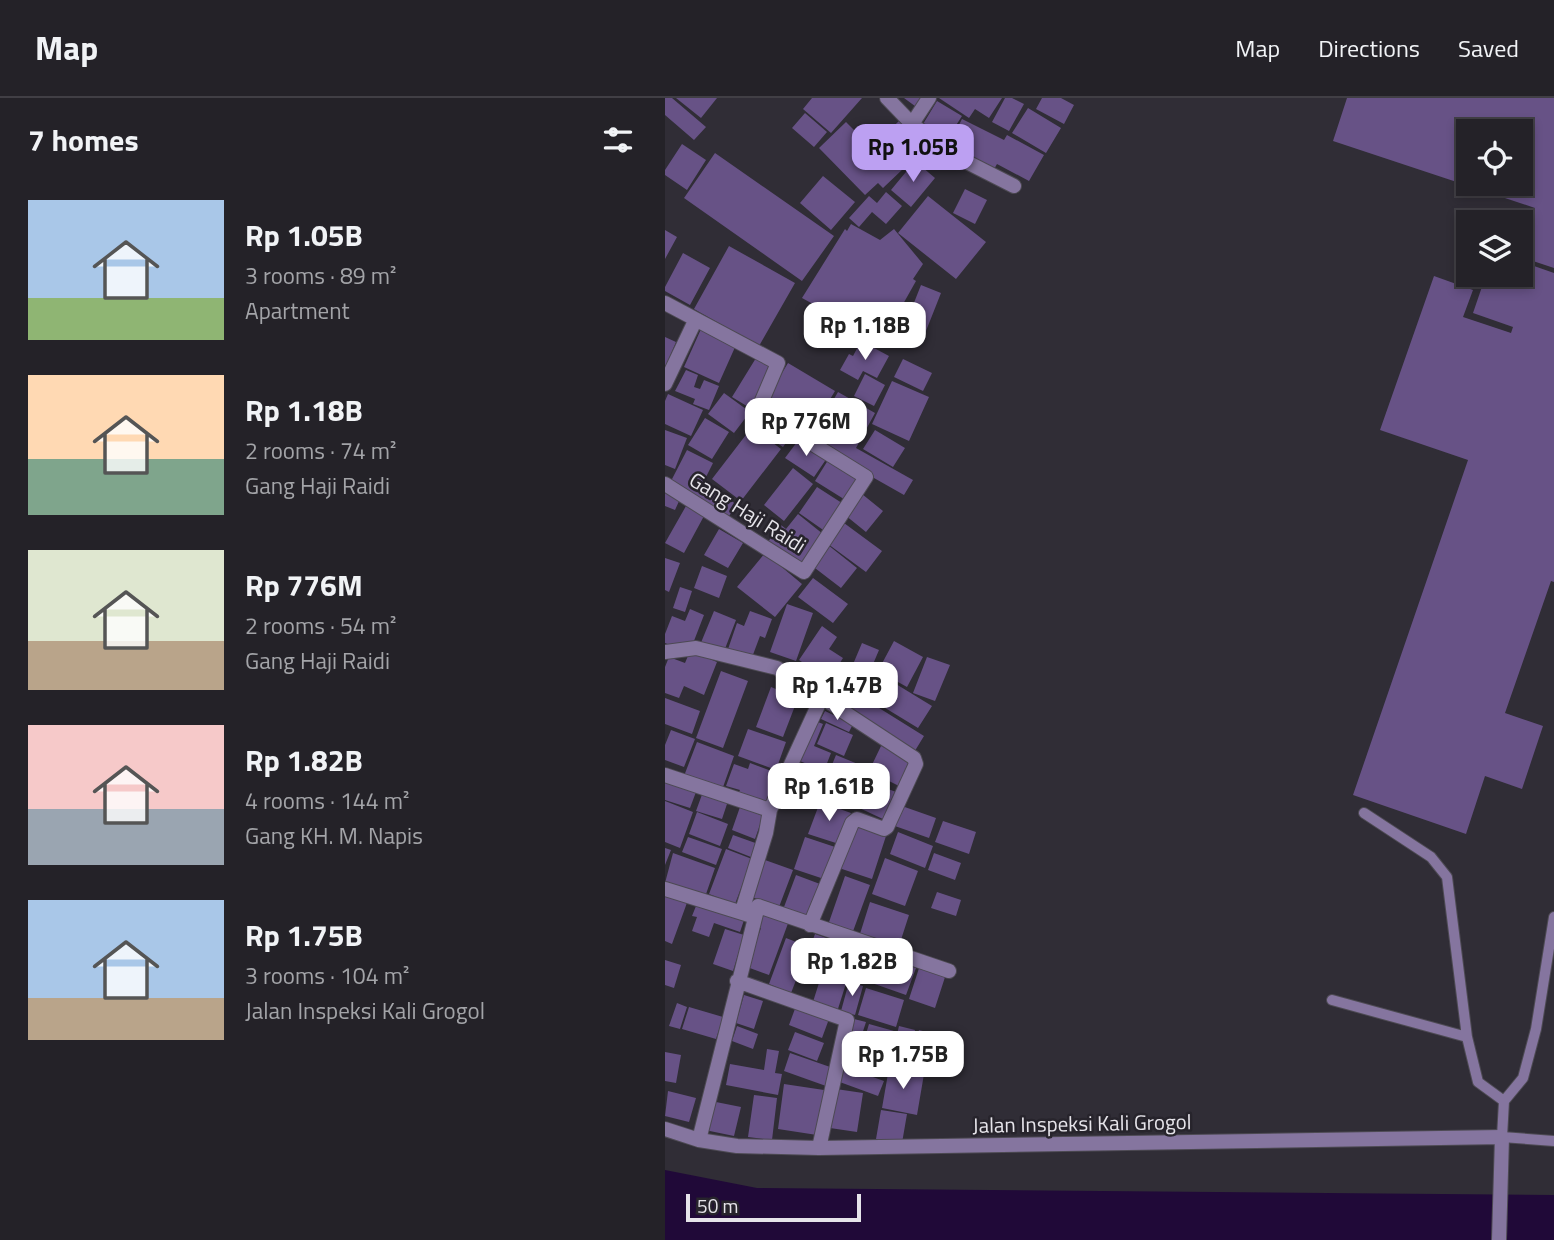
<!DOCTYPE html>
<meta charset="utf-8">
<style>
:root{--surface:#242228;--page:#302f34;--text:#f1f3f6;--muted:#a3a4a8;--line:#413f45;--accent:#bca0f2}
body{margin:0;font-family:"Titillium Web",sans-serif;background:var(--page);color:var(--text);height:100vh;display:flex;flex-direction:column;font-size:26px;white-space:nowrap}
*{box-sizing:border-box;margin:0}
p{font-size:23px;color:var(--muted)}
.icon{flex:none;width:38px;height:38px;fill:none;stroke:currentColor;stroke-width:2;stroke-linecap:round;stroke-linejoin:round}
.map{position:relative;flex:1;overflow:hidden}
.details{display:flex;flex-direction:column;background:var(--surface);width:665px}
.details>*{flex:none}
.controls{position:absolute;left:791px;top:21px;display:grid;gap:14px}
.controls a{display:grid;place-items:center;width:77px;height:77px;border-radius:0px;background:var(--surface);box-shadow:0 4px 10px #0003,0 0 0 2px var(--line);font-size:35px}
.scale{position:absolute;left:21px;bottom:18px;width:175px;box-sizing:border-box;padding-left:7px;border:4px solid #e6e4ea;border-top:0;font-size:19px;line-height:24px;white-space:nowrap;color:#e6e4ea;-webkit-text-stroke:5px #27242c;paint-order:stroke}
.price{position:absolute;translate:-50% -60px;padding:0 16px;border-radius:14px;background:#fff;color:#222;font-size:23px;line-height:46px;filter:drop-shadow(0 2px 4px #0008)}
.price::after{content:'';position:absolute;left:50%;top:42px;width:21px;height:16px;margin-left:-10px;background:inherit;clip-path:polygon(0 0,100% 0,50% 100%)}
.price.active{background:var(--accent);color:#111}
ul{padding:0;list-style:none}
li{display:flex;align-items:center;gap:21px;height:175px;padding:0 28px}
li span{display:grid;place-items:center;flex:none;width:196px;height:140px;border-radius:0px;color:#555}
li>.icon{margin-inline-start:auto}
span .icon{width:84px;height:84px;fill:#fffc;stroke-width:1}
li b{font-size:30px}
h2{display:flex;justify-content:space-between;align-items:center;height:84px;padding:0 28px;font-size:30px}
header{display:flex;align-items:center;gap:42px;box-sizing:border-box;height:98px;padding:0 35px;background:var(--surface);border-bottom:2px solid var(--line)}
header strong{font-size:33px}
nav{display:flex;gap:38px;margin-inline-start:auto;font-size:24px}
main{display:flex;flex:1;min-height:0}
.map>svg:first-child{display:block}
.water{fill:#200938}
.building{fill:#675286;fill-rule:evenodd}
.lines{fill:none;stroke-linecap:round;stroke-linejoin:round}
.lane-casing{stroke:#4d4a53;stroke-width:12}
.street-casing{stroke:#4d4a53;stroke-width:16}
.lane{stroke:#85759f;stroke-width:10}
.street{stroke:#85759f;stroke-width:14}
.labels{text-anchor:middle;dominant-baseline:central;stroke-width:5;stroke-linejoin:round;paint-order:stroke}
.street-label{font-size:21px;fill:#e6e4ea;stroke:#27242c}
</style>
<header>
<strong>Map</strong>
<nav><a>Map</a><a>Directions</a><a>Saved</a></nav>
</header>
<main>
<section class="details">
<h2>7 homes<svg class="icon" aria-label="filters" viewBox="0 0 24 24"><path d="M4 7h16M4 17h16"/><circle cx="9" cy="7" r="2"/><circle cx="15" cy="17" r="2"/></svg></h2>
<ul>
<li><span style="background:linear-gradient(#a9c7e8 70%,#8fb573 0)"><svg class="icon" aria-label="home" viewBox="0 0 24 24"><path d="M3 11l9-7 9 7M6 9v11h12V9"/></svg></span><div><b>Rp 1.05B</b><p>3 rooms · 89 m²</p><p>Apartment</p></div></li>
<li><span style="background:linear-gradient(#ffd9b3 60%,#7fa58c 0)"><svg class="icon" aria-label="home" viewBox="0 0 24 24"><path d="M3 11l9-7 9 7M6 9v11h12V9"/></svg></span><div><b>Rp 1.18B</b><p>2 rooms · 74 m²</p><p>Gang Haji Raidi</p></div></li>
<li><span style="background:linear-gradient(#dfe7d0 65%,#b9a48a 0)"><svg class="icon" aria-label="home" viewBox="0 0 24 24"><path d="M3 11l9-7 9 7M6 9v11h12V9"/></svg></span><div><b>Rp 776M</b><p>2 rooms · 54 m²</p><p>Gang Haji Raidi</p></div></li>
<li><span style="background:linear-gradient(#f6c9c9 60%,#9aa5b1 0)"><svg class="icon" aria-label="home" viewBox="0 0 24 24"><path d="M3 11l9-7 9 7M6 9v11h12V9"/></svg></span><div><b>Rp 1.82B</b><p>4 rooms · 144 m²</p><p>Gang KH. M. Napis</p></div></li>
<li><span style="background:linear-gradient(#a9c7e8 70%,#b9a48a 0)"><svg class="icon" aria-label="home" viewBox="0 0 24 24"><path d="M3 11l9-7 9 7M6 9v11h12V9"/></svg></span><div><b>Rp 1.75B</b><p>3 rooms · 104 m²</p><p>Jalan Inspeksi Kali Grogol</p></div></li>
</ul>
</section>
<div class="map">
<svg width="889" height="1142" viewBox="0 0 889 1142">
<rect width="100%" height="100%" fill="#302d36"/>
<path class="water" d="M0 1072 92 1090 889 1097V1142H0Z"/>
<path class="building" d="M0 0H7L41 29 29 42 0 17Z
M11 0H52L36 20Z
M147 0H197L166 35 138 11Z
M239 0H262L254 11Z
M274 0H337L324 20 310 11 304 20Z
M340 0H347L359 6 344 33 327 24Z
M377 0H396L409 7 399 26 371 11Z
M682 0H889V170L856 159 870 110 668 43ZM803 33H856V86H803Z
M272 3 297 18 279 46 255 31Z
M363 10 396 30 381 55 347 35Z
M140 15 162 34 149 49 127 30Z
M297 21 339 42 342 37 379 57 364 83 332 66 328 73 282 50Z
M234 23 260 50 218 90 213 85 200 97 154 50 181 24 196 39 204 31 214 42Z
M17 46 41 62 22 92 0 77V72Z
M50 55 169 138 137 183 19 100Z
M250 63 270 80 246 109 226 92Z
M158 78 190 104 166 132 135 105Z
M300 91 322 102 310 126 288 115Z
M221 94 237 108 221 126 207 114 194 129 184 120 204 98 212 105Z
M263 98 321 144 291 181 233 135Z
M186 126 215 142 229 131 258 166 248 181 251 183 215 247 157 215 159 212 137 200 180 131 182 133Z
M0 132 12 139 0 161Z
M64 148 130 185 94 248 29 211Z
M18 155 45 170 25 207 0 193V189Z
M869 168 889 175V484L886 483 840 615 878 628 857 691 820 678 801 736 688 697 803 362 715 332 769 178 808 192 798 219 846 235 848 229 808 215 821 177H856V170L867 174Z
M256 187 276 195 259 238 239 230Z
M36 231 71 247 54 285 19 269Z
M0 239 11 244 0 270Z
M196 243 224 258 212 280 198 273 193 282 175 272 184 256 188 258Z
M91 260 109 270 85 310 67 299Z
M238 261 267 275 258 293 229 279Z
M123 265 170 293 143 338 96 310Z
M21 272 33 277 29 289 35 291 39 282 54 288 44 312 28 306 30 301 10 293Z
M200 276 220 287 209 308 189 298Z
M227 283 264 299 244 343 207 326Z
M173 294 210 315 191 350 248 382 239 397 179 363 146 340Z
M59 295 85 314 69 335 43 316Z
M3 296 38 312 26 338 0 326V303Z
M98 315 127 336 118 349 88 329Z
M40 320 64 334 47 361 23 347Z
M87 329 116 351 76 403 47 381Z
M0 332 22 340 10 371 0 367Z
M210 332 240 350 228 369 198 351Z
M135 340 162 360 149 379 120 360Z
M22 352 48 365 39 383 72 407 61 422 6 383Z
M165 359 197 380 182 403 150 383Z
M128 370 148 386 119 423 99 407Z
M152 389 180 407 161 434 134 415Z
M0 393 15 401 10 412 0 408Z
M197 396 218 413 201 434 180 417Z
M21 408 39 418 19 455 0 445Z
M133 416 158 436 133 470 102 445 116 427 121 431Z
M179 425 217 453 201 474 163 446Z
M54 431 78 445 63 470 39 457Z
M163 447 192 470 176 490 146 467Z
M100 455 137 486 110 519 72 489Z
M0 460 15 465 4 494 0 492Z
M37 468 62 478 54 500 29 490Z
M148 480 183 506 168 525 133 499Z
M15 489 27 493 20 514 8 510Z
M122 506 148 515 131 563 105 554Z
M25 511 39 517 27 548 17 544 15 551 0 545V536L7 518 20 523Z
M49 513 71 522 58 556 35 547Z
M85 513 107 521 100 540 95 538 86 562 62 554 72 525 79 528Z
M157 528 172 539 164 551 178 560 157 593 139 581 146 570 134 562Z
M229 543 258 559 242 589 213 573Z
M197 545 214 552 203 578 186 571Z
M25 553 52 564 39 597 19 588 14 600 0 595V569L4 559 20 565Z
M262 559 285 567 270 603 248 595Z
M208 572 267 608 253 630 194 594Z
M56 573 83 583 58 650 31 640Z
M106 589 133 600 118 639 91 629Z
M190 595 259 638 248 656 179 613Z
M0 600 35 613 27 636 0 626Z
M160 613 188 626 184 634 156 621Z
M148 622 158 626 149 648 166 655 159 673 130 661Z
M161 625 188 637 179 658 152 646Z
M83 631 121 644 111 672 73 658Z
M6 632 30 641 19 669 0 662V647Z
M32 644 69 658 57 692 19 678Z
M216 648 246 662 234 688 208 675 200 695 162 679 171 657 205 671Z
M85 665 112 675 101 706 73 696 75 692 61 688 69 666 83 671Z
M130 668 160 678 158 681 178 688 172 707 145 699 149 689 125 681Z
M0 683 31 694 25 710 0 702Z
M207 685 231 694 220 722 186 706 191 694 202 698Z
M39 691 64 700 57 721 31 713Z
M0 703 28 714 15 750 0 744Z
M155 704 186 715 174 746 143 736Z
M234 707 271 720 264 740 227 727Z
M75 709 98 718 90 741 67 732Z
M32 714 63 726 55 748 24 736Z
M278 723 311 734 304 756 270 744Z
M188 727 221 738 207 781 174 770Z
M233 734 268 748 260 770 225 756Z
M68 737 96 747 91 761 63 750Z
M23 739 57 751 51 767 17 754Z
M140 739 173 750 162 782 129 771Z
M0 750 6 752 0 767Z
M61 751 87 761 70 806 44 796Z
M8 755 50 770 40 799 0 785Z
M269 755 296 765 290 782 263 772Z
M220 760 253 773 240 808 207 796Z
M100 762 128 772 114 809 87 799Z
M131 777 155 786 142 818 119 809Z
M180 778 205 787 187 836 163 827Z
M0 793 23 802 7 846 0 843Z
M272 794 296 802 291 818 266 810Z
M33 803 80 819 75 834 49 825 44 839 27 833 32 819 27 818Z
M205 804 244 817 233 851 194 839Z
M96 811 125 820 104 877 82 869 96 830 90 827Z
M60 831 79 837 68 873 48 866Z
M150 836 185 848 177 870 142 858Z
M121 840 144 849 126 895 104 886Z
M197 853 211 857 202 885 187 880Z
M213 857 251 870 241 897 204 884Z
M0 862 16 867 9 890 0 887Z
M255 867 281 876 270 910 244 901Z
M159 869 184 876 172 914 147 907Z
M184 884 198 888 190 917 176 913Z
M201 890 239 902 231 929 193 917Z
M79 897 98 903 89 931 71 925Z
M12 905 22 909 15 931 4 928Z
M131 908 164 921 157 940 124 927Z
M24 909 58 919 51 941 17 931Z
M189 921 201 924 191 955 179 952Z
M204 926 229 933 218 970 193 962Z
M72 928 93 936 88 951 67 943Z
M234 928 250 932 241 969 225 965Z
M254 932 273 937 264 972 245 967Z
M130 934 159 945 152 963 123 952Z
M102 951 114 953 110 975 117 976 113 997 61 987 65 966 99 972Z
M0 954 16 957 11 985 0 983Z
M125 955 168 970 161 988 119 973Z
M177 968 219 983 213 998 172 983Z
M224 970 259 976 252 1017 217 1010Z
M119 986 159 992 152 1037 113 1031Z
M171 991 198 995 192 1034 165 1030Z
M3 993 31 1000 24 1024 0 1018Z
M89 997 112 1000 107 1042 83 1039Z
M46 1003 76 1009 69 1038 40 1032Z
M216 1012 242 1016 237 1045 211 1041Z"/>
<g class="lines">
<g class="lane-casing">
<path id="lane" d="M889 819 871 931 858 980 839 1003 837 1039 889 1043
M667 902 802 939 782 779 766 759 699 715
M802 939 813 984 839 1003"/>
</g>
<g class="street-casing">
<path id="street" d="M222 0 247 26 288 57 349 88
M247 26 264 0
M0 205 113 265 93 312 201 379 139 474 0 386
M0 286 30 223
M0 554 31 550 112 570 249 660 251 666 222 729 219 731 192 721 187 725 145 827
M0 677 105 712
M0 791 84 817
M77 813 101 735 105 712 156 601
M72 883 182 922 154 1050
M0 1031 34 1042 72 1048 154 1050 837 1039 834 1142
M34 1042 93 808 284 873"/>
</g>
<use href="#lane" class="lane"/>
<use href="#street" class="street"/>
</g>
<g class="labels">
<g class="street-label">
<text transform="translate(83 414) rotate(32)">Gang Haji Raidi</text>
<text transform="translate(417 1025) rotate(-1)">Jalan Inspeksi Kali Grogol</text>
</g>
</g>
</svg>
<div class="controls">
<a><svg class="icon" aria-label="locate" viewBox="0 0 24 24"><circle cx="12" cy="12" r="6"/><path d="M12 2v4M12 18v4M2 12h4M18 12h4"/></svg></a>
<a><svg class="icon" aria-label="layers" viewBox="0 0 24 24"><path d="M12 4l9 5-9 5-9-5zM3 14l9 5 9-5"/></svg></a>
</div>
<div class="scale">50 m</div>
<b class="price active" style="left:248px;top:86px">Rp 1.05B</b>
<b class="price" style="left:200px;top:264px">Rp 1.18B</b>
<b class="price" style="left:141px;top:360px">Rp 776M</b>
<b class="price" style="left:172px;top:624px">Rp 1.47B</b>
<b class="price" style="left:164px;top:725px">Rp 1.61B</b>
<b class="price" style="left:187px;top:900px">Rp 1.82B</b>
<b class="price" style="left:238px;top:993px">Rp 1.75B</b>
</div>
</main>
